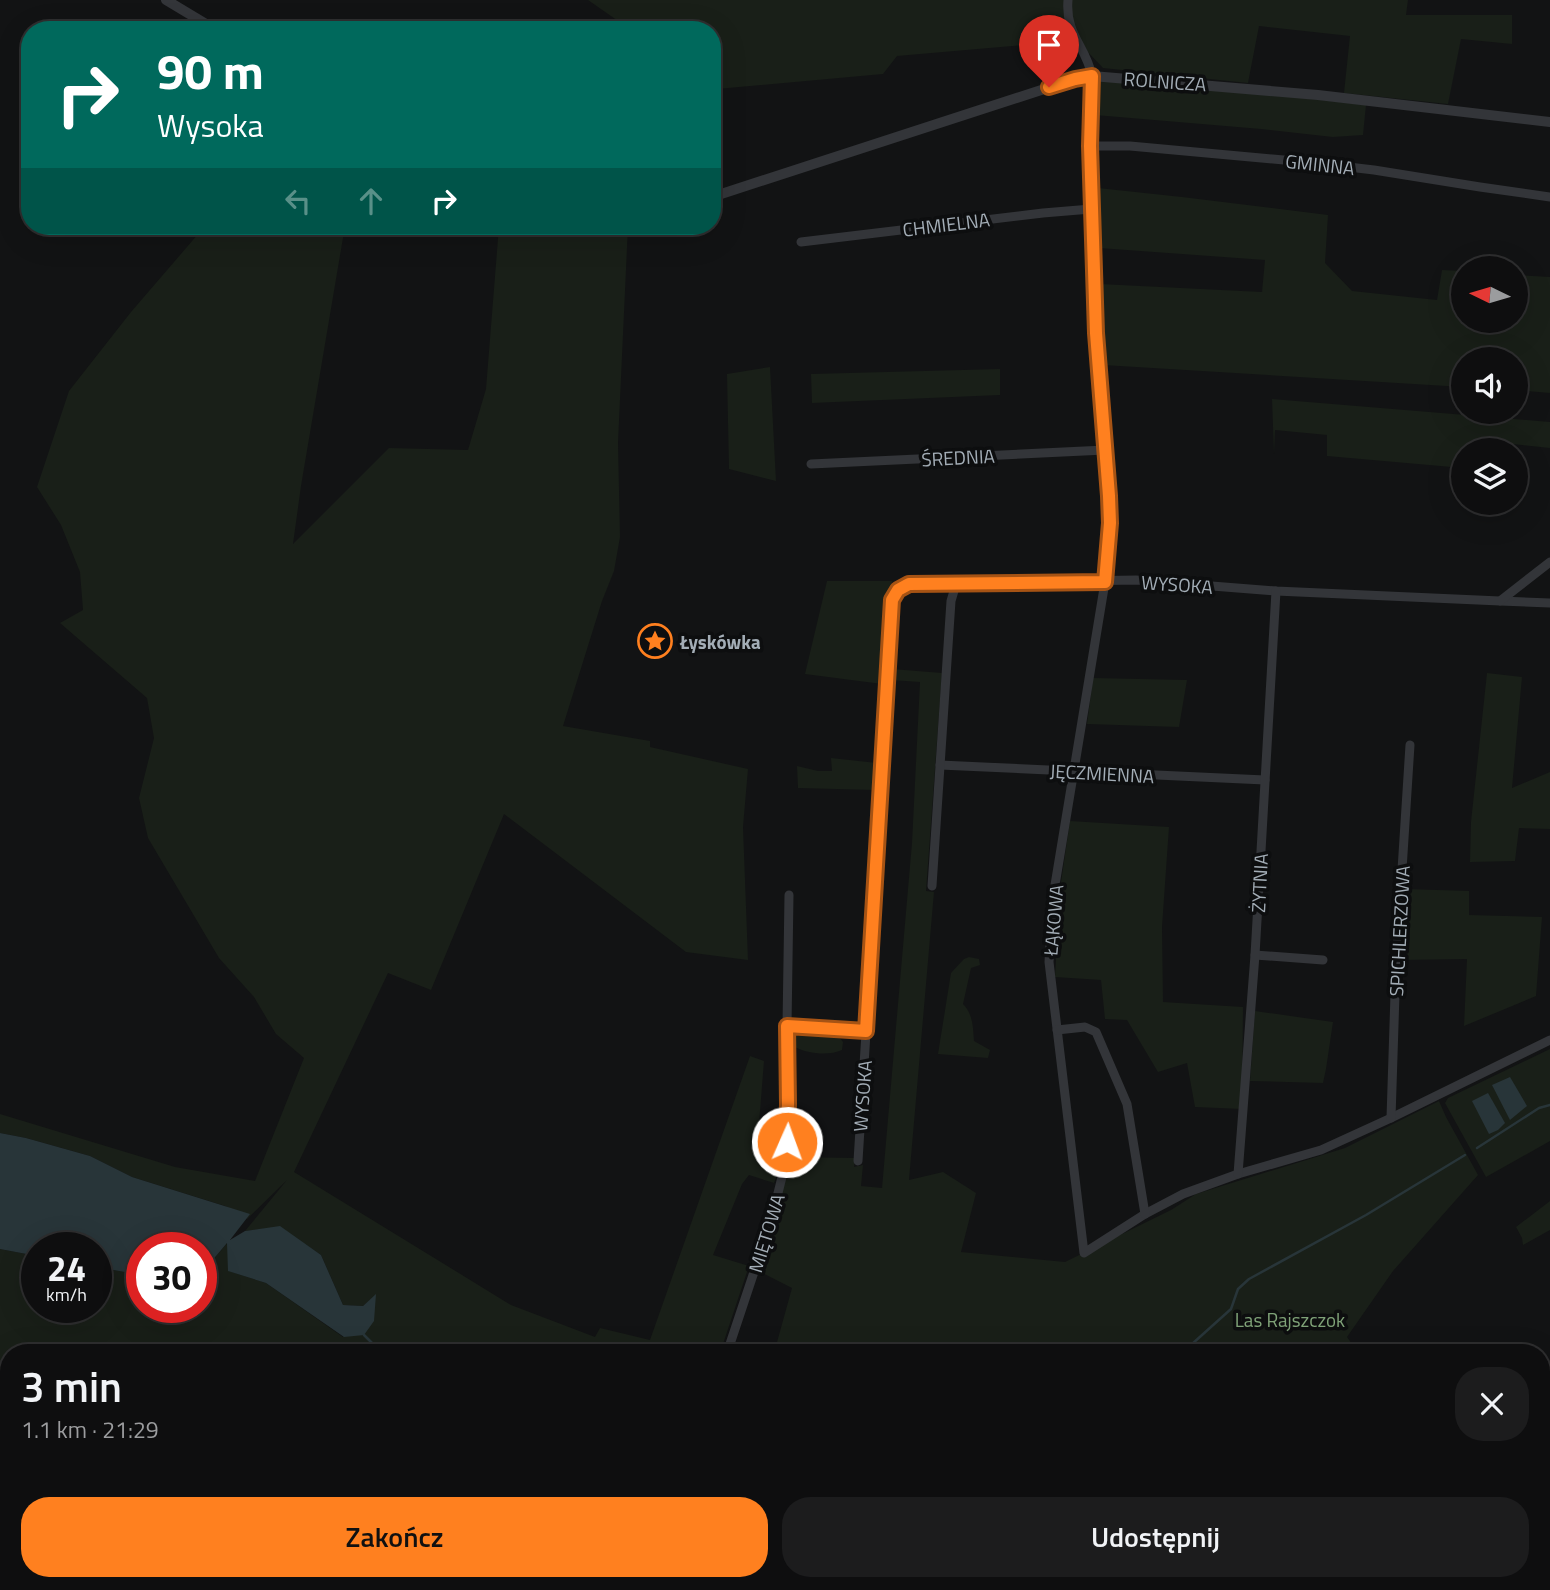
<!DOCTYPE html>
<html lang="pl">
<head>
<meta charset="utf-8">
<style>
  body { margin:0; font-family:"Titillium Web",sans-serif; background:#1c1c1d; color:#f1f3f6; height:100vh; display:flex; flex-direction:column; font-size:26px; white-space:nowrap }
  * { box-sizing:border-box; margin:0 }
  p { font-size:23px; color:#9b9c9e }
  .icon { flex:none; width:38px; height:38px; fill:none; stroke:currentColor; stroke-width:2; stroke-linecap:round; stroke-linejoin:round }
  .map { position:relative; flex:1; overflow:hidden }
  .panel { position:absolute; left:0px; top:1344px; width:1550px; height:247px; display:flex; flex-direction:column; background:#0e0e0f; border-radius:28px 28px 0 0; box-shadow:0 7px 28px #0002,0 0 0 2px #2e2e2f }
  .panel>* { flex:none }
  .banner { position:absolute; left:21px; top:21px; width:700px; height:214px; border-radius:28px; box-shadow:0 7px 28px #0002,0 0 0 2px #2e2e2f; background:#00695c; color:#fff; overflow:hidden }
  .needle { width:46px; rotate:275deg }
  .buttons { position:absolute; left:1451px; top:256px; display:grid; gap:14px }
  .buttons a { display:grid; place-items:center; width:77px; height:77px; border-radius:50%; background:#0e0e0f; box-shadow:0 7px 28px #0002,0 0 0 2px #2e2e2f; font-size:35px }
  .speed { position:absolute; left:21px; top:1232px; display:flex; gap:14px; font-size:35px; font-weight:700; text-align:center }
  .speed>* { display:grid; place-content:center; width:91px; height:91px; border-radius:50%; background:#0e0e0f; box-shadow:0 7px 28px #0002,0 0 0 2px #2e2e2f; line-height:1 }
  .speed small { font-size:18px; font-weight:400 }
  .speed .limit { border:10px solid #d22; background:#fff; color:#111 }
  .pin { position:absolute; display:grid; place-items:center; width:60px; height:60px; color:#fff; margin:-72px -30px; border-radius:50% 50% 50% 0; rotate:-45deg; box-shadow:0 0 7px #0007 }
  .pin .icon { rotate:45deg }
  .me { position:absolute; width:77px; margin:-38px; rotate:2deg; stroke-linejoin:round; filter:drop-shadow(0 0 5px #0008) }
  .turn { display:flex; align-items:center; gap:24px; height:147px; padding:0 21px; font-size:32px }
  .turn .icon { width:91px; height:91px; stroke-width:2.5 }
  .turn b { display:block; font-size:49px; line-height:60px }
  .lanes { display:flex; align-items:center; height:66px; padding:0 21px; background:#0003; justify-content:center; gap:35px; direction:ltr }
  .lanes .off { opacity:.35 }
  .round { display:grid; place-items:center; flex:none; width:74px; height:74px; border-radius:28px; background:#1c1c1d }
  .head { display:flex; align-items:center; justify-content:space-between; height:119px; padding:0 21px }
  h1 { font-size:42px; font-weight:600; line-height:52px }
  .primary-button { display:flex; gap:14px; margin-top:auto; padding:14px 21px }
  .primary-button a { flex:1; height:80px; border-radius:28px; background:#ff801f; color:#111; font-size:28px; font-weight:600; line-height:80px; text-align:center }
  .primary-button a+a { background:#1c1c1d; color:#f1f3f6 }
  .map>svg:first-child { display:block }
  .green { fill:#191f18 }
  .water { fill:#283539 }
  .lines { fill:none; stroke-linecap:round; stroke-linejoin:round }
  .stream { stroke:#283539; stroke-width:2.5 }
  .minor { stroke:#333539; stroke-width:9 }
  .tertiary { stroke:#333539; stroke-width:10 }
  .motorway { stroke:#5f656b; stroke-width:16 }
  .route-casing { stroke:#a65314; stroke-width:18 }
  .route { stroke:#ff801f; stroke-width:12 }
  .labels { text-anchor:middle; dominant-baseline:central; stroke-width:7; stroke-linejoin:round; paint-order:stroke }
  .street-label { font-size:19px; fill:#a3adb6; stroke:#0d0e0f }
  .poi-label { font-size:19px; font-weight:bold; fill:#a3adb6; stroke:#0d0e0f; text-anchor:start }
  .park-label { font-size:19px; fill:#7fa278; stroke:#0d0e0f }
</style>
</head>
<body>
<div class="map">
<svg width="1550" height="1590" viewBox="0 0 1550 1590">
  <rect width="100%" height="100%" fill="#121314"/>
  <!-- green -->
  <g class="green">
    <path d="M588,0H1408L1406,15H1512V44L1461,39L1448,104L1344,93L1350,36L1259,26L1248,83L1103,68L1085,49L1074,26L1071,41L897,56L883,74L717,89L712,85V30H631Z"/>
    <path d="M1100,81L1303,98L1366,105L1363,135L1333,137L1261,129L1095,115L1097,87Z"/>
    <path d="M1098,188L1182,197L1328,215L1325,263L1352,291L1437,300L1442,270L1463,271V320H1516V275L1550,277V393L1516,390V359H1463V387L1103,365L1100,284L1262,292L1265,260L1099,248Z"/>
    <path d="M205,226H345L301,486L293,544L389,448L468,450L486,389L499,226H628L618,443L620,537L614,571L602,601L563,726L650,741V747L748,769L743,827L748,960L686,952L504,814L431,990L388,973L294,1172L511,1305L595,1337L600,1328L650,1340L750,1056L764,1061L759,1124L784,1131L781,1165L774,1183L749,1175L742,1184L713,1255L749,1266L790,1157L855,1158L854,1167L863,1165L861,1186L882,1188L912,843L920,682L891,680L892,669L942,673L926,891L934,892L909,1180L943,1172L976,1193L961,1252L1065,1262L1171,1210L1196,1194L1345,1148L1439,1101L1446,1117L1478,1175L1393,1271L1347,1337L1352,1344L1364,1353H774L792,1288L749,1266L720,1353H9V1401L0,1390V1249L37,1256V1307H96V1267L142,1275V1307H201V1265L211,1262L228,1242L229,1271L266,1283L343,1337L376,1295L363,1306L343,1305L321,1255L280,1227L245,1231L287,1180L247,1219L225,1206L132,1177L90,1156L26,1138L0,1133V1114L175,1167L255,1181L304,1058L276,1034L254,997L219,958L148,838L139,798L154,738L147,698L60,623L83,610L80,572L61,525L37,487L69,391L131,312Z"/>
    <path d="M770,367L776,481L729,469L727,374Z"/>
    <path d="M1000,369V395L812,403L811,374Z"/>
    <path d="M1272,399L1550,422V448L1504,443V450H1463V468L1327,456V435L1275,430L1274,454Z"/>
    <path d="M827,581H892L882,684L805,674Z"/>
    <path d="M1487,673L1522,677L1512,788L1550,772V829L1519,828L1515,861L1470,862L1471,822Z"/>
    <path d="M1093,678L1187,680L1179,727L1087,724Z"/>
    <path d="M831,758L877,763L875,790L798,788L797,766L818,771H832Z"/>
    <path d="M1070,821L1169,827L1162,927L1163,1002L1243,1007L1242,1109L1195,1107L1187,1063L1158,1072L1127,1020L1105,1019L1101,980L1055,977L1060,889Z"/>
    <path d="M1406,889L1469,891V915L1542,917L1536,996L1464,1026L1467,959L1399,960Z"/>
    <path d="M969,957L979,959L980,965L971,968L963,1004C973,1014 973,1027 974,1041L990,1050L988,1058L938,1054L951,973L964,959Z"/>
    <path d="M1255,1011L1333,1022L1326,1069L1323,1083L1250,1081Z"/>
    <path d="M807,1031C824,1031 833,1028 843,1042L842,1050C829,1056 808,1054 795,1047V1033Z"/>
    <path d="M1550,1049V1141L1486,1177L1445,1103L1448,1098Z"/>
    <path d="M1550,1201V1230L1523,1245L1522,1238L1516,1227Z"/>
    <path d="M104,1582H1522V1590H107Z"/>
  </g>
  <!-- water -->
  <g class="water">
    <path d="M1510,1077L1527,1106L1510,1120L1492,1085Z"/>
    <path d="M1488,1093L1505,1123L1498,1130L1489,1134L1472,1101Z"/>
    <path d="M0,1133L26,1138L90,1156L132,1177L250,1214L230,1240L245,1231L280,1226L321,1255L343,1305L363,1306L376,1294L374,1321L364,1335L344,1337L266,1283L228,1271L227,1243L211,1262L201,1265V1248H142V1275L96,1267V1248H37V1256L0,1249Z"/>
  </g>
  <g class="lines">
    <!-- stream -->
    <g class="stream">
      <path d="M1477,1148L1539,1108L1550,1105"/>
      <path d="M364,1335L382,1353"/>
      <path d="M1182,1353L1231,1309L1238,1289L1249,1279L1366,1215L1465,1155"/>
      <path d="M1052,1582L1059,1590"/>
    </g>
    <!-- minor -->
    <g class="minor">
      <path d="M1068,0C1065,35 1086,46 1092,76L1089,146L1096,333L1109,496L1110,523L1105,582L1055,885L1051,925L1049,962L1084,1253L1145,1214L1183,1194L1238,1174L1321,1150L1391,1118L1550,1040"/>
      <path d="M1089,146H1130L1306,162L1374,170L1480,187L1550,197"/>
      <path d="M801,242L1043,213L1091,209"/>
      <path d="M811,464L1105,450"/>
      <path d="M1500,601L1550,603"/>
      <path d="M940,765L1265,780"/>
      <path d="M932,886L951,601L956,584"/>
      <path d="M1255,955L1323,960"/>
      <path d="M787,1026L866,1030"/>
      <path d="M1057,1030L1085,1027L1096,1032L1127,1104L1145,1214"/>
      <path d="M1391,1118L1396,963L1410,745"/>
      <path d="M858,1161L893,600L899,590L909,584L1136,580L1276,591L1500,601L1550,562"/>
      <path d="M1238,1174L1255,955L1276,591"/>
      <path d="M727,1353L771,1221L786,1161L788,1104L787,1026L789,895"/>
      <path d="M1542,1429H1550"/>
    </g>
    <!-- tertiary -->
    <g class="tertiary">
      <path d="M166,0L216,30"/>
      <path d="M712,197L1075,79L1092,76L1318,95L1550,122"/>
    </g>
    <!-- motorway -->
    <g class="motorway">
      <path d="M0,1482L9,1495"/>
      <path d="M0,1552L9,1568"/>
      <path d="M16,1582L20,1590"/>
      <path d="M54,1582L58,1590"/>
    </g>
  </g>
  <g class="lines">
    <!-- route casing -->
    <g class="route-casing">
      <path id="route" d="M787,1142L788,1104L787,1026L866,1031L892,600L898,590L909,584L1105,582L1110,523L1109,496L1096,333L1090,146L1092,76L1075,79L1049,87"/>
    </g>
    <!-- route -->
    <use href="#route" class="route"/>
  </g>
  <!-- icons -->
  <defs>
    <g id="sight-ring" transform="scale(1.75)"><circle r="9.5" fill="#0d0e0f" stroke="#ff801f" stroke-width="1.5"/><path d="M0-6L1.8-2.2L6-1.7L2.9 1.2L3.7 5.4L0 3.3L-3.7 5.4L-2.9 1.2L-6-1.7L-1.8-2.2Z" fill="#ff801f"/></g>
  </defs>
  <g fill-rule="evenodd">
    <use href="#sight-ring" x="655" y="641"/>
  </g>
  <g class="labels">
    <!-- street labels -->
    <g class="street-label">
      <text transform="translate(1165 81) rotate(4)">ROLNICZA</text>
      <text transform="translate(1320 164) rotate(6)">GMINNA</text>
      <text transform="translate(946 224) rotate(-7)">CHMIELNA</text>
      <text transform="translate(958 457) rotate(-3)">ŚREDNIA</text>
      <text transform="translate(1177 584) rotate(4)">WYSOKA</text>
      <text transform="translate(1102 773) rotate(3)">JĘCZMIENNA</text>
      <text transform="translate(1259 883) rotate(-87)">ŻYTNIA</text>
      <text transform="translate(1053 920) rotate(-85)">ŁĄKOWA</text>
      <text transform="translate(1399 931) rotate(-87)">SPICHLERZOWA</text>
      <text transform="translate(862 1096) rotate(-86)">WYSOKA</text>
      <text transform="translate(766 1233) rotate(-73)">MIĘTOWA</text>
    </g>
    <!-- poi labels -->
    <g class="poi-label">
      <text x="680" y="641">Łyskówka</text>
    </g>
    <!-- park labels -->
    <g class="park-label">
      <text x="1290" y="1319">Las Rajszczok</text>
    </g>
  </g>
</svg>
<div class="buttons">
<a><svg class="needle" viewBox="-14 -14 28 28"><path d="M0-13l5 13h-10z" fill="#e53935"/><path d="M0 13l5-13h-10z" fill="#9b9c9e"/></svg></a>
<a><svg class="icon" aria-label="sound" viewBox="0 0 24 24"><path d="M4 9h4l5-4v14l-5-4H4zM17 9q2 3 0 6"/></svg></a>
<a><svg class="icon" aria-label="layers" viewBox="0 0 24 24"><path d="M12 4l9 5-9 5-9-5zM3 14l9 5 9-5"/></svg></a>
</div>
<div class="speed"><div>24<small>km/h</small></div><div class="limit">30</div></div>
<div class="pin" style="left:1049px;top:87px;background:#d93025"><svg class="icon" aria-label="arrive" viewBox="0 0 24 24"><path d="M6 21V4h12l-3 4 3 4H6"/></svg></div>
<svg class="me" style="left:787px;top:1142px" viewBox="-20 -20 40 40"><circle r="17" fill="#ff801f" stroke="#fff" stroke-width="3"/><path d="M0-11L8 9 0 5-8 9z" fill="#fff"/></svg>
<div class="banner">
<div class="turn"><svg class="icon" aria-label="right" viewBox="0 0 24 24"><path d="M7 20v-9h11M14 6l5 5-5 5"/></svg><div><b>90 m</b>Wysoka</div></div>
<div class="lanes"><svg class="icon off" aria-label="left" viewBox="0 0 24 24"><path d="M17 20v-9H6M10 6l-5 5 5 5"/></svg><svg class="icon off" aria-label="ahead" viewBox="0 0 24 24"><path d="M12 20V5M6 11l6-6 6 6"/></svg><svg class="icon" aria-label="right" viewBox="0 0 24 24"><path d="M7 20v-9h11M14 6l5 5-5 5"/></svg></div>
</div>
<section class="panel">
<div class="head"><div><h1>3 min</h1><p>1.1 km · 21:29</p></div><a class="round"><svg class="icon" aria-label="close" viewBox="0 0 24 24"><path d="M6 6l12 12M18 6L6 18"/></svg></a></div>
<div class="primary-button"><a>Zakończ</a><a>Udostępnij</a></div>
</section>
</div>
</body>
</html>
